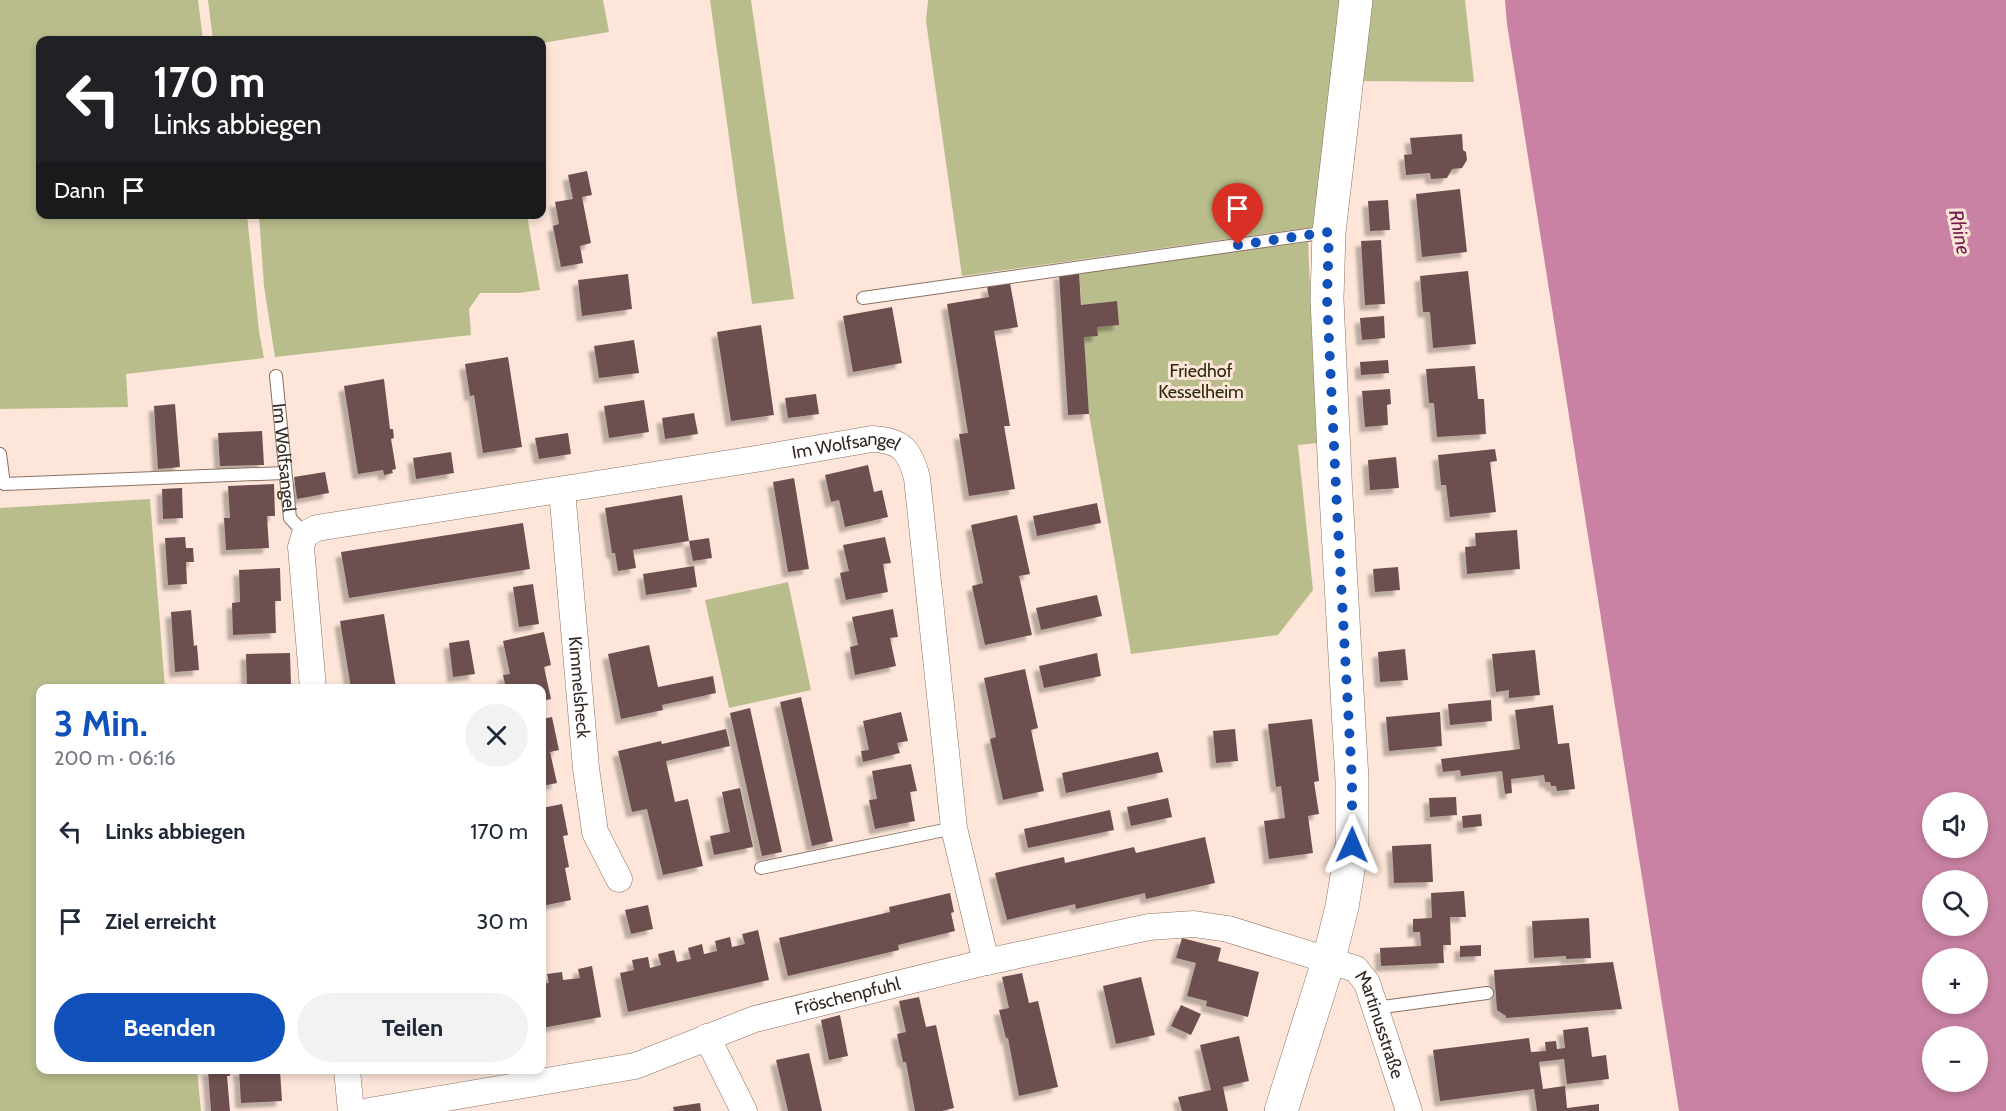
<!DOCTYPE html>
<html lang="de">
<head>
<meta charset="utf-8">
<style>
  body { margin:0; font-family:Cabin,sans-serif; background:#f2f2f3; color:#1f2937; height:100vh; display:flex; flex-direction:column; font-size:22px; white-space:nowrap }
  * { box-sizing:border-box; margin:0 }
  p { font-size:20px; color:#747a83 }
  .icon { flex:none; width:33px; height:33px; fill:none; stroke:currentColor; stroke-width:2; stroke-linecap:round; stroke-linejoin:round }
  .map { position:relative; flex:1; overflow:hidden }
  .panel { position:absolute; left:36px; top:684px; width:510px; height:390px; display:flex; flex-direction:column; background:#fff; border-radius:12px; box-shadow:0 3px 9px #0003 }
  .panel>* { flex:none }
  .top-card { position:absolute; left:36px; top:36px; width:510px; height:183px; border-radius:12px; box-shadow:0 3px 9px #0003; background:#202124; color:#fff; overflow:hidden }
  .controls { position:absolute; left:1922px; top:792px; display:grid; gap:12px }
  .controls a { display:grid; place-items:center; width:66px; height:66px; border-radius:50%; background:#fff; box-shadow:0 3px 9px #0003; font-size:30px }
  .pin { position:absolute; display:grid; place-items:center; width:51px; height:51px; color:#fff; margin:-62px -26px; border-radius:50% 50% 50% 0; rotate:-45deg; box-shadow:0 0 6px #0007 }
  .pin .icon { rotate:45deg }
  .me { position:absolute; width:66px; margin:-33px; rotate:1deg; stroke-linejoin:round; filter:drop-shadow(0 0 4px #0008) }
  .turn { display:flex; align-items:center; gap:21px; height:126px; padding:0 18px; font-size:27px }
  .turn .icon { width:78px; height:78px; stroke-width:2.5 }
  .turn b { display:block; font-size:42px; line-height:51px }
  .then { display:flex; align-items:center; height:57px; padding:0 18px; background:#0003; gap:12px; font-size:22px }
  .round { display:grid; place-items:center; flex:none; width:63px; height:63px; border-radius:32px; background:#f2f2f3 }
  .headline { display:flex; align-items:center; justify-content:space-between; height:102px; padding:0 18px }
  h1 { font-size:36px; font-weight:700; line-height:45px; color:#1051bc }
  .cta { display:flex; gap:12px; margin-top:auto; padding:12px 18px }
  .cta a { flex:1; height:69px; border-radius:36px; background:#1051bc; color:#fff; font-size:24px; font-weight:700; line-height:69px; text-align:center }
  .cta a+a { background:#f2f2f3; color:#1f2937 }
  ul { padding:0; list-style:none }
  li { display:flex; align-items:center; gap:18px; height:90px; padding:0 18px }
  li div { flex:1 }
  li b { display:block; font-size:22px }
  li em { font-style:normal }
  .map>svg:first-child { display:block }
  .green { fill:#b9bd8c }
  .water { fill:#c982a3; fill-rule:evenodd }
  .building { fill:#6d504f; filter:url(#shadow) }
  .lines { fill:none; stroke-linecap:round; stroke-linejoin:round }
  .lane-casing { stroke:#8a7163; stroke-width:14 }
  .street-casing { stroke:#8a7163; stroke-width:27 }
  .secondary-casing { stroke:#8a7163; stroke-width:34 }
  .lane { stroke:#fff; stroke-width:12 }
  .street { stroke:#fff; stroke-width:26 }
  .secondary { stroke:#fff; stroke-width:33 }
  .route { stroke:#1051bc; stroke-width:10; stroke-dasharray:0 18 }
  .labels { text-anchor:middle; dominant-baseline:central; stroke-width:6; stroke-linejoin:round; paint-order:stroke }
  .park-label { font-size:18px; fill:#2b2c0b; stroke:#fde6d9 }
  .street-label { font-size:18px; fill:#342923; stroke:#fde6d9 }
  .water-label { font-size:20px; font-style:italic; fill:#721e4d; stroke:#fde6d9 }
</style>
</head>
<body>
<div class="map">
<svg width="2006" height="1111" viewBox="0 0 2006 1111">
  <defs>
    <filter id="shadow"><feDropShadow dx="-5.5" dy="5.5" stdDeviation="1.5" flood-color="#0004"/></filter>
  </defs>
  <rect width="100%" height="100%" fill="#fde6d9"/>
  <!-- green -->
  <g class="green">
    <path d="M0,0H198L203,40H40V214L247,215L259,331L264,358L126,374L128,407L0,409Z"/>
    <path d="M208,0H603L609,32L542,43V40H213Z"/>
    <path d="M710,0H751L794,299L752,304Z"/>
    <path d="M928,0H1346L1321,226L962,276L926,21Z"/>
    <path d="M1367,0H1465L1474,82L1356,81Z"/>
    <path d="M259,215H527L540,290L519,293H480L469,309L471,335L275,357L264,286Z"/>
    <path d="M1308,242L1317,443L1298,445L1313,590L1278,635L1131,654L1089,414L1079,272Z"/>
    <path d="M150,499L165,688H40V1070H197L201,1111H0V508Z"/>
    <path d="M788,582L811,690L729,708L705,600Z"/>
  </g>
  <!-- water -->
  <path class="water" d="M1505,0H2006V1111H1679L1507,24ZM1932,802H1977V848H1932ZM1932,880H1977V926H1932ZM1932,958H1977V1004H1932ZM1932,1036H1977V1082H1932Z"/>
  <!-- building -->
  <g class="building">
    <path d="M1462,134L1463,150L1466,152L1467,160L1462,168L1452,169L1447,178L1431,179L1430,173L1406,175L1404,155L1412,154L1410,138Z"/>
    <path d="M587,171L592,195L582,197L591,243L580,246L583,263L561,267L553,226L559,224L555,202L573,199L568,175Z"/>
    <path d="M1460,189L1467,252L1422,257L1416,194Z"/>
    <path d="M1388,200L1390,230L1370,231L1368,201Z"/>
    <path d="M1381,240L1385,304L1365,305L1361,241Z"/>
    <path d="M1468,271L1476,344L1433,348L1430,312H1423L1420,276Z"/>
    <path d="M1079,272L1081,305L1117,301L1119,325L1097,327L1098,336L1084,337L1089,414L1068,415L1059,274Z"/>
    <path d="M628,274L632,309L582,316L578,280Z"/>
    <path d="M1010,283L1018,327L994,331L1010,426H1004L1015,489L969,496L959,434L968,433L947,304L989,297L987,287Z"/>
    <path d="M892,307L902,363L853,372L843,316Z"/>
    <path d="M1384,316L1385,338L1362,340L1360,318Z"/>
    <path d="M761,325L774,415L731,421L717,332Z"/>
    <path d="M634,340L639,373L599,378L594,346Z"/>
    <path d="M508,357L522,447L483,453L474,395L470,396L465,364Z"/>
    <path d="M1388,360L1389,373L1361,375L1360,362Z"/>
    <path d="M1475,366L1478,399H1484L1486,434L1437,437L1434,403H1429L1426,369Z"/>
    <path d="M384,379L390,429H393L394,438L391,439L396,469L392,470L393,473L384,475L383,470L358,474L344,386Z"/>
    <path d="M1390,389L1391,404L1387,405L1388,425L1365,427L1362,391Z"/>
    <path d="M816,394L819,414L788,418L785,398Z"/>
    <path d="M644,400L649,432L609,438L604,406Z"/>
    <path d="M175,404L180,467L158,469L154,406Z"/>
    <path d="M694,413L698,434L665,439L662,418Z"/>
    <path d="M262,431L264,465L220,466L218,433Z"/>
    <path d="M568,433L571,454L539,459L535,438Z"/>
    <path d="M1495,449L1497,461L1490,462L1496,512L1450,517L1446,485H1441L1438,455Z"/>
    <path d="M451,452L454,473L416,479L413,458Z"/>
    <path d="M1396,457L1399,488L1370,490L1368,460Z"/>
    <path d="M868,465L874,492L882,490L888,517L845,527L839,500L831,502L825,475Z"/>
    <path d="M325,472L329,493L297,499L294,477Z"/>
    <path d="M794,478L809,569L788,572L773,482Z"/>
    <path d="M274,484L275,516H267L269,548L226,550L224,518H230L228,486Z"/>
    <path d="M182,488L183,518L163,519L162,489Z"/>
    <path d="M682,495L689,541L709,538L712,558L693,561L689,541L633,550L636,568L618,571L615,553H612L605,508Z"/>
    <path d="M1097,503L1101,523L1037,536L1033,516Z"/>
    <path d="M1017,515L1030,574L1019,576L1032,635L985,645L972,586L983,583L971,525Z"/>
    <path d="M523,523L530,569L349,598L341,552Z"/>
    <path d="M1517,530L1520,569L1467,574L1465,547L1476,546L1475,533Z"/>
    <path d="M185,537L186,548H193L194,562H186L187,584L168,585L165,538Z"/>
    <path d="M885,537L891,563L883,564L888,592L846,600L840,573L849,571L843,545Z"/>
    <path d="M694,566L697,587L646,595L643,574Z"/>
    <path d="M1398,567L1400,590L1375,592L1373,569Z"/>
    <path d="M280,568L281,601H275L276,633L233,635L232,603L240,602L239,570Z"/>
    <path d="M533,584L539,624L519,627L513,587Z"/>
    <path d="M1097,595L1102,616L1041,630L1036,608Z"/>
    <path d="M893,609L898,637L890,638L896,666L855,675L850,647L858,645L852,617Z"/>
    <path d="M191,610L194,646L197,645L199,670L175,672L171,612Z"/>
    <path d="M384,614L396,688H351L340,621Z"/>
    <path d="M544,632L551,665L544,667L551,699L542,701V688H506L503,675L510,674L503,641Z"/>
    <path d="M469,640L475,674L453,677L449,643Z"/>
    <path d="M649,645L658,687L713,676L716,693L662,705L663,710L621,719L608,654Z"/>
    <path d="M1405,649L1408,680L1380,682L1378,652Z"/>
    <path d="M1535,650L1540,695L1509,698V690L1496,692L1492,654Z"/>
    <path d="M290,653L291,686L284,687V688H247L246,654Z"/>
    <path d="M1097,653L1101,676L1044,688L1039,666Z"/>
    <path d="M1025,669L1038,728L1031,730L1044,791L1003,800L990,739L996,737L984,678Z"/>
    <path d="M801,697L833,841L812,846L780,702Z"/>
    <path d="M1491,700L1492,721L1450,725L1448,704Z"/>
    <path d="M1553,705L1558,744L1569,743L1575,789L1557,791L1556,786H1551L1550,782H1545L1544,775L1511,779L1512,793L1505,794L1502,771L1461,776L1460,770L1443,772L1441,759L1520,749L1515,710Z"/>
    <path d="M750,708L782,852L762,856L730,713Z"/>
    <path d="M901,712L908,741L897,743L900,753L863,762L861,751L869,750L863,721Z"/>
    <path d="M1440,712L1442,746L1389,751L1386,717Z"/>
    <path d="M552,717L559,750L550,752L557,783L542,786V719Z"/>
    <path d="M1312,719L1319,781L1314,782L1319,814L1308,816L1313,853L1269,859L1264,821L1285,818L1281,786L1276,787L1268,724Z"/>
    <path d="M726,729L730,746L666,761L675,802L688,799L703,866L663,875L647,809L632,812L618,751L661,741L662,744Z"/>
    <path d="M1235,729L1238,761L1216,763L1213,731Z"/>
    <path d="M1158,752L1163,772L1066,793L1062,773Z"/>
    <path d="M911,764L917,791L910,792L915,821L875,829L869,800L877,799L872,771Z"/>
    <path d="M740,788L753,847L714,855L710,836L730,832L722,792Z"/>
    <path d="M1456,797L1457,815L1430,817L1429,798Z"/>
    <path d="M1168,798L1172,817L1131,826L1127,807Z"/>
    <path d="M562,804L568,835L563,836L569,867L565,868L571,900L542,906V808Z"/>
    <path d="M1110,810L1114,830L1028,848L1024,829Z"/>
    <path d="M1481,814L1482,826L1463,828L1462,816Z"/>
    <path d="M1205,837L1215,883L1146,899L1145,893L1076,909L1075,904L1007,920L995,873L1064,857L1065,863L1134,847L1136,853Z"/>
    <path d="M1431,844L1433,882L1394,883L1392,846Z"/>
    <path d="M1464,891L1466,917H1450L1451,945H1443L1444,963L1381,966L1380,948L1421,946L1420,932H1413V919L1432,918L1431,893Z"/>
    <path d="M950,893L954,912L951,913L955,931L898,945L899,950L788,976L779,938L890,912L889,907Z"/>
    <path d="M648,905L653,929L631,934L625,910Z"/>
    <path d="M1589,918L1591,958L1566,959V956L1534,958L1532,921Z"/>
    <path d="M758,930L769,980L628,1012L620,973L634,970L632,960L648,957L650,968L661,965L658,954L674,950L677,962L691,959L688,948L702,944L704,954L717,951L715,941L730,937L732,947L745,944L742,934Z"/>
    <path d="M1182,938L1221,948L1218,961L1259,972L1248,1017L1206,1006L1207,1001L1187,996L1196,963L1176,958Z"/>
    <path d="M1481,945V956L1460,957V946Z"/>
    <path d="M1613,962L1622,1009L1506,1018V1016L1497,1010L1494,970Z"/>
    <path d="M592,966L601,1017L542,1028V984L549,983L547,974L562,972L563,980L580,978L578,969Z"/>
    <path d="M1022,973L1029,1003L1038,1001L1058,1087L1019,1096L1008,1038H1006L999,1010L1009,1008L1002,977Z"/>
    <path d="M1141,977L1155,1035L1116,1044L1103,986Z"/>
    <path d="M919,997L926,1027L936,1025L954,1108L942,1111H915L906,1062H903L897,1034L906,1032L899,1001Z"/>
    <path d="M1181,1005L1201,1014L1191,1035L1171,1026Z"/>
    <path d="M840,1015L848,1056L829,1060L821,1020Z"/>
    <path d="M1588,1027L1592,1057L1606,1055L1609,1079L1567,1084L1564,1059L1539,1062L1543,1089L1565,1086L1567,1108L1599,1104V1111H1537L1534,1089L1440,1101L1433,1050L1529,1038L1531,1052L1546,1051L1545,1042L1556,1041L1557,1049L1565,1048L1563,1030Z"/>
    <path d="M1239,1036L1249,1081L1223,1087L1228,1111H1182L1178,1097L1211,1090L1200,1045Z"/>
    <path d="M809,1053L822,1111H788L776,1060Z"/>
    <path d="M208,1070H229L230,1076H227L230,1111H211Z"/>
    <path d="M239,1070H280L282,1101L241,1103Z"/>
    <path d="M700,1103L701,1111H674L673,1107Z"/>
  </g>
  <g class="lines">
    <!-- lane casing -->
    <g class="lane-casing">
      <g id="lane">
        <path d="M863,298L1328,232"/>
        <path id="s1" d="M276,376L290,518L305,534"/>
        <path d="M0,454L4,484L284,473"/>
        <path d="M761,868L954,828"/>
        <path d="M1375,1008L1487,993"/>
      </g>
    </g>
    <!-- street casing -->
    <g class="street-casing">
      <g id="street">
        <path id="s2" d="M562,490L586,768L595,832L619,879"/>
        <path id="s3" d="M313,688L301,547L305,534L317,528L762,458L872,439C901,440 910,450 917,478L954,828L986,962"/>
        <path d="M707,1037L744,1111"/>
        <path d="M347,1070L351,1111"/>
        <path id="s4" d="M369,1111L635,1066L755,1019L986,962L1149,927L1194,924L1228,929L1356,969L1367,983L1409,1111"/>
      </g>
    </g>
    <!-- secondary casing -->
    <g class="secondary-casing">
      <path id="secondary" d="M1281,1111L1329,959L1342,907L1352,845V780L1335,477L1327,299L1329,232L1356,0"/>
    </g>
    <!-- lane -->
    <use href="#lane" class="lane"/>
    <!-- street -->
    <use href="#street" class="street"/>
    <!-- secondary -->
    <use href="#secondary" class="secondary"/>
  </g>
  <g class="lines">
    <!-- route -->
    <path class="route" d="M1238,245L1329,232L1327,299L1337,509L1352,780V845"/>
  </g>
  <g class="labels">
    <!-- park labels -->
    <g class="park-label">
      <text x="1201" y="371">Friedhof<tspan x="1201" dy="21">Kesselheim</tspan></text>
    </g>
    <!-- street labels -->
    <g class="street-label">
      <text stroke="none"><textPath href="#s3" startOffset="704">Im Wolfsangel</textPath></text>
      <text stroke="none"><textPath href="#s1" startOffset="82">Im Wolfsangel</textPath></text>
      <text stroke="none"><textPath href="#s2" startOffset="198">Kimmelsheck</textPath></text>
      <text stroke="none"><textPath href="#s4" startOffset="494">Fröschenpfuhl</textPath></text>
      <text stroke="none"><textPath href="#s4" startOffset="1078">Martinusstraße</textPath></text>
    </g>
    <!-- water labels -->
    <g class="water-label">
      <text transform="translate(1960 232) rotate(79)">Rhine</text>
    </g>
  </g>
</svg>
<div class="controls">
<a><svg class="icon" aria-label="sound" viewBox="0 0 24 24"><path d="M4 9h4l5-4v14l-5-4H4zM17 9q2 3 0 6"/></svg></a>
<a><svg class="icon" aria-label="search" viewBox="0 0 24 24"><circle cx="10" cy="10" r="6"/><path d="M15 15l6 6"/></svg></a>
<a>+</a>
<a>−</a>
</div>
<div class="pin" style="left:1238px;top:245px;background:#d93025"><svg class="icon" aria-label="arrive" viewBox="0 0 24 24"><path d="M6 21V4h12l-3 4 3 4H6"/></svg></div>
<svg class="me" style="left:1352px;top:845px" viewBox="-20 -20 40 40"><path d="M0-17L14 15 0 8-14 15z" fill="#1051bc" stroke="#fff" stroke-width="4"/></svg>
<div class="top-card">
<div class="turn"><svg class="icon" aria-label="left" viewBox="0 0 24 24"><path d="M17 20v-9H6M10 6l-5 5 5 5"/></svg><div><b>170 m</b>Links abbiegen</div></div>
<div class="then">Dann<svg class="icon" aria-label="arrive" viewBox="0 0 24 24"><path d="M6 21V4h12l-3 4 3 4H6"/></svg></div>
</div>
<section class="panel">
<div class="headline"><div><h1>3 Min.</h1><p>200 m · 06:16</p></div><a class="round"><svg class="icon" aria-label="close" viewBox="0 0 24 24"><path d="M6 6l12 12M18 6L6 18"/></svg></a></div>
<ul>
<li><svg class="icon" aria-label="left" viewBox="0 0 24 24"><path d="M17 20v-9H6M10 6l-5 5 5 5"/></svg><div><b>Links abbiegen</b></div><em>170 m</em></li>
<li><svg class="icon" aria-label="arrive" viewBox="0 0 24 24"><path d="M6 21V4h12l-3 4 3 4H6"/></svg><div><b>Ziel erreicht</b></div><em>30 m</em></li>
</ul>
<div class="cta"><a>Beenden</a><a>Teilen</a></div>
</section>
</div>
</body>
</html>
